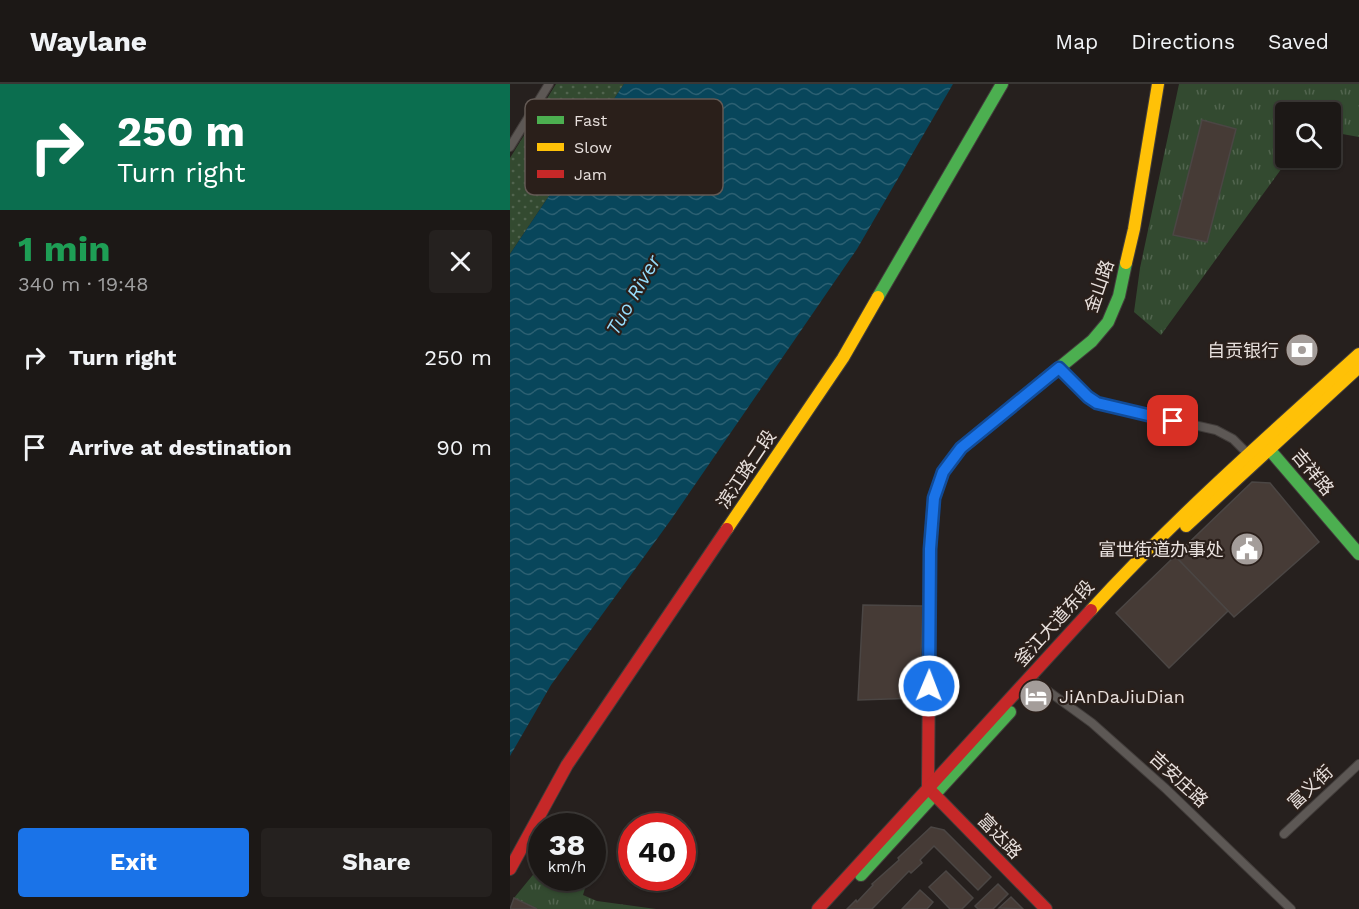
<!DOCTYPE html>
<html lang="en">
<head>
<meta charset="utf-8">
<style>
  body { margin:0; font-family:"Work Sans","Noto Sans SC",sans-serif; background:#25211f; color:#f1f3f6; height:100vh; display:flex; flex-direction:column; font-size:22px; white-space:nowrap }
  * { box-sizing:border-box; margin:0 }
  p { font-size:20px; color:#a0a0a1 }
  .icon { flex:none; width:33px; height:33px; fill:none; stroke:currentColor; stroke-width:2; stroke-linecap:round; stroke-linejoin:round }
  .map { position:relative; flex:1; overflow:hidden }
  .drawer { display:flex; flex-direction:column; background:#1c1816; width:510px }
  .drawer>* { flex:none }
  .banner { background:#0b6e4f; color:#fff; overflow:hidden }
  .buttons { position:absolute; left:765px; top:18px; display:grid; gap:12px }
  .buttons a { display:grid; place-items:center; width:66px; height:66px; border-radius:6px; background:#1c1816; box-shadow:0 2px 4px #0004,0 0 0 2px #3a3735; font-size:30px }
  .speed { position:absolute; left:18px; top:729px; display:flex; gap:12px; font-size:30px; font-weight:700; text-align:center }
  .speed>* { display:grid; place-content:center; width:78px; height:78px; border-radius:50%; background:#1c1816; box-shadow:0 2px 4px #0004,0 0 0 2px #3a3735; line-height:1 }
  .speed small { font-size:15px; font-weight:400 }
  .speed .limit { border:9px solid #d22; background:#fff; color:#111 }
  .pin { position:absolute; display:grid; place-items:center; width:51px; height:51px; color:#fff; margin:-26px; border-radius:12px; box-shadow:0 3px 9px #0006 }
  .me { position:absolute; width:66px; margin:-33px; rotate:1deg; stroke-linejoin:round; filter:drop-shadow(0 0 4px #0008) }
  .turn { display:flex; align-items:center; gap:21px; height:126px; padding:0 18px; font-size:27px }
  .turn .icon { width:78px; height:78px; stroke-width:2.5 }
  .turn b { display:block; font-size:42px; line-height:51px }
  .round { display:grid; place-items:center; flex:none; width:63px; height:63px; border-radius:6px; background:#25211f }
  .summary { display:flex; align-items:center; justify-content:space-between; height:102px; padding:0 18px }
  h1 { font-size:36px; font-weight:700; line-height:45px; color:#1e9e55 }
  .button { display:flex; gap:12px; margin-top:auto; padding:12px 18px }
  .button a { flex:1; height:69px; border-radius:6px; background:#1a73e8; color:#fff; font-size:24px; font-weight:700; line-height:69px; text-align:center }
  .button a+a { background:#25211f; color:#f1f3f6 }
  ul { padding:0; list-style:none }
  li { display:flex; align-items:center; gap:18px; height:90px; padding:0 18px }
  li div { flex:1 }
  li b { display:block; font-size:22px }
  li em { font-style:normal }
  header { display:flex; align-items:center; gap:36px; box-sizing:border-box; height:84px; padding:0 30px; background:#1c1816; border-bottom:2px solid #3a3735 }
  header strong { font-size:28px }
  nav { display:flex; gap:33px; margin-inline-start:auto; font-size:21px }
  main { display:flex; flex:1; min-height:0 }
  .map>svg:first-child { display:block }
  .grass { fill:url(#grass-tufts) }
  .park { fill:url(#park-dots) }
  .water { fill:url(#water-waves) }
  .building { fill:#463b36; stroke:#4b4644; stroke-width:1.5 }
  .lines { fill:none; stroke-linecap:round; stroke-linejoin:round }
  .street-casing { stroke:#423d3b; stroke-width:10 }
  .fast-casing { stroke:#423d3b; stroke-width:14 }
  .slow-casing { stroke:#423d3b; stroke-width:14 }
  .jam-casing { stroke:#423d3b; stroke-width:14 }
  .street { stroke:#5d5855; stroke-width:8 }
  .fast { stroke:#4caf50; stroke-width:12 }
  .slow { stroke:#ffc107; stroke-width:12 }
  .jam { stroke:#c62828; stroke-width:12 }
  .route-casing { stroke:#114b97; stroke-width:15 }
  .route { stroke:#1a73e8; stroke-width:10 }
  .labels { text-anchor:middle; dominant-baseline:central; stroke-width:4.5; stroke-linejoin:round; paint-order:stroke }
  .street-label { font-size:18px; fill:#e8e0dd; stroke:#2a1f1a }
  .poi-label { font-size:18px; fill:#e8e0dd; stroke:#2a1f1a; text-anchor:end }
  .water-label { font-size:20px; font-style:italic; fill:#96dbfa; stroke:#2a1f1a }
  .key { fill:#2a1f1a; stroke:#635954; stroke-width:1.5 }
  .key-label { font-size:16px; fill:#e8e0dd }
</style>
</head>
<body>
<header>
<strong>Waylane</strong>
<nav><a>Map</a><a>Directions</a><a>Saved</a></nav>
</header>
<main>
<section class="drawer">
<div class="banner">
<div class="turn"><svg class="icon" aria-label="right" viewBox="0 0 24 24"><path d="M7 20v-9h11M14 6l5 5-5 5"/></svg><div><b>250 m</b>Turn right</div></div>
</div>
<div class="summary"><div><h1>1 min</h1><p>340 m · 19:48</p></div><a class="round"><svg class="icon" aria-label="close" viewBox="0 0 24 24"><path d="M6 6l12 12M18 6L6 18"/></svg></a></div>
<ul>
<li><svg class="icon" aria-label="right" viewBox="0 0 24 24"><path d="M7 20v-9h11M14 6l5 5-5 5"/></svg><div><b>Turn right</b></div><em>250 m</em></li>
<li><svg class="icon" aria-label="arrive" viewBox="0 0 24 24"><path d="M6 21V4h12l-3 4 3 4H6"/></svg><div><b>Arrive at destination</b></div><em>90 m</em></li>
</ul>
<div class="button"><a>Exit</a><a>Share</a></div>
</section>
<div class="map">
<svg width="849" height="825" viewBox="0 0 849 825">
  <defs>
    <pattern id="grass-tufts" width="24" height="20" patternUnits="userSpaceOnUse" patternTransform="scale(1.5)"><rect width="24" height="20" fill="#334a30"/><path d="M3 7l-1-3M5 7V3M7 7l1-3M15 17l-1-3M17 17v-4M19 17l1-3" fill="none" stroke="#51644e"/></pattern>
    <pattern id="park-dots" width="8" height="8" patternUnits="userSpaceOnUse" patternTransform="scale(1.5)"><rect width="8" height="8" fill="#334a30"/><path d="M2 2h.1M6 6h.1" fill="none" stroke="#51644e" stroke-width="1.8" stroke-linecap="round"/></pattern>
    <pattern id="water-waves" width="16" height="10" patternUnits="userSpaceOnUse" patternTransform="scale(1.5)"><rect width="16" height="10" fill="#08465b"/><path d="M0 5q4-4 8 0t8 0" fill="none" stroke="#2c6072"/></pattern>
  </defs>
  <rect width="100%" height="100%" fill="#26201e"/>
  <!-- grass -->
  <g class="grass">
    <path d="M669,0H849V53L821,48L820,28H776L777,77L651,251L624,228L630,184Z"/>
    <path d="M31,781L32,794H78L73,811L87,817L146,825H27L4,814Z"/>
  </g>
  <!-- park -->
  <path class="park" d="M46,0H114L0,170V74Z"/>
  <!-- water -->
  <path class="water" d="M114,0H443L347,165L160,437L41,601L0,672V170Z"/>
  <!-- building -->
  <g class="building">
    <path d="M692,36L726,45L697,158L663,151Z"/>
    <path d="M742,398L760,399L809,458L724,533L665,472Z"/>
    <path d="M665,472L718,527L659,584L606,529Z"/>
    <path d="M353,521L413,522L409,614L348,616Z"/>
    <path d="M421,743L434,746L481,793L468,806L424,762L410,776L412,779L401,789L399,787L362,825H337L346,816L347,818L363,801L362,800L389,776L388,774Z"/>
    <path d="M436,787L463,814L452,825H440L419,803Z"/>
    <path d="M488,800L498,810L483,825H468L465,822Z"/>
    <path d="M410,806L423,818L417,825H392Z"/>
    <path d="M501,813L513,825L489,824Z"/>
    <path d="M4,814L27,825H0Z"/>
  </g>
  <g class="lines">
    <!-- street casing -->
    <g class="street-casing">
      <g id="street">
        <path d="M0,63L39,0"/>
        <path d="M549,284L578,313L587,319L706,346L723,355L738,370"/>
        <path d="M527,599L582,639L655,704L781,825"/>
        <path d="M774,750L849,680"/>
      </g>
    </g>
    <!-- fast casing -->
    <g class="fast-casing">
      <g id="fast">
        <path d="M368,213L492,0"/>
        <path d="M753,358L849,470"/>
        <path d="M419,585L420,465L424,414L433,388L451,364L582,257L598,238L609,212L616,179"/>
        <path d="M351,791L500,628"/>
      </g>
    </g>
    <!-- slow casing -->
    <g class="slow-casing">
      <g id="slow">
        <path d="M616,179L624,145L648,0"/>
        <path d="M676,442L849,283"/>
        <path d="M217,445L333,274L368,213"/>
        <path d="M581,526C664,435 757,353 849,270"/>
      </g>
    </g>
    <!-- jam casing -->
    <g class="jam-casing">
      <g id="jam">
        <path d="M419,585L418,704L536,825"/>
        <path d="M0,785L57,681L217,445"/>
        <path d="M308,825L581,526"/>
      </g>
    </g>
    <!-- street -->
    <use href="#street" class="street"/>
    <!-- fast -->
    <use href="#fast" class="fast"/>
    <!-- slow -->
    <use href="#slow" class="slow"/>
    <!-- jam -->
    <use href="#jam" class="jam"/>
  </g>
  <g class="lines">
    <!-- route casing -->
    <g class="route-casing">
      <path id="route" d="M419,602L420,465L424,414L433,388L451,364L549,284L578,313L587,319L663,337"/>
    </g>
    <!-- route -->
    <use href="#route" class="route"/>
  </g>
  <!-- icons -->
  <defs>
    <g id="bank-disc" transform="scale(1.725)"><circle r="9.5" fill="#a49d9a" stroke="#2a1f1a"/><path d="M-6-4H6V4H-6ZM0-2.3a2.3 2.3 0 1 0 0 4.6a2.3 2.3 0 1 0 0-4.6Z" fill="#fff"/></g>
    <g id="civic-disc" transform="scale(1.725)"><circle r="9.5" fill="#a49d9a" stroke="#2a1f1a"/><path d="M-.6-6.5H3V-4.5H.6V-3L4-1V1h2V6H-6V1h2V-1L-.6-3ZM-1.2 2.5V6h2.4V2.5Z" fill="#fff"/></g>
    <g id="hotel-disc" transform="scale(1.725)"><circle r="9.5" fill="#a49d9a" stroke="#2a1f1a"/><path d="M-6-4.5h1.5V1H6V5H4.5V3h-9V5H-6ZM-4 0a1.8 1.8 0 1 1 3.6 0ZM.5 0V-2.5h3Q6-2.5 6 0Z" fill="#fff"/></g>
  </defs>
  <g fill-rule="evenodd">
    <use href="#bank-disc" x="792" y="266"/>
    <use href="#civic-disc" x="737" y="465"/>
    <use href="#hotel-disc" x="526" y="612"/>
  </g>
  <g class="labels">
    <!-- street labels -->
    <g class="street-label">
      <text transform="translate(589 202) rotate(-71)">金山路</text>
      <text transform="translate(236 385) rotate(-56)">滨江路二段</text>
      <text transform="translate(803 388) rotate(50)">吉祥路</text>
      <text transform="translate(544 539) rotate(-48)">釜江大道东段</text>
      <text transform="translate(669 695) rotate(43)">吉安庄路</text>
      <text transform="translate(800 703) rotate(-43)">富义街</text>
      <text transform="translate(490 752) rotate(46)">富达路</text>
    </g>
    <!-- poi labels -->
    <g class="poi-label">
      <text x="769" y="266">自贡银行</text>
      <text x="714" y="465">富世街道办事处</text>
      <text x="549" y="612" text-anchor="start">JiAnDaJiuDian</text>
    </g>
    <!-- water labels -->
    <g class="water-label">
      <text transform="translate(123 211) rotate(-60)">Tuo River</text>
    </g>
  </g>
  <!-- legend -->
  <rect x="15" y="15" width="198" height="96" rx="9" class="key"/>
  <rect x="27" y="32" width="27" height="8" fill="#4caf50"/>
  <rect x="27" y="59" width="27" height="8" fill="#ffc107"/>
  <rect x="27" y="86" width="27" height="8" fill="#c62828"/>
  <g class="key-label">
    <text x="64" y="42">Fast</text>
    <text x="64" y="69">Slow</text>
    <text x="64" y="96">Jam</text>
  </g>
</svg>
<div class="buttons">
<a><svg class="icon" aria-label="search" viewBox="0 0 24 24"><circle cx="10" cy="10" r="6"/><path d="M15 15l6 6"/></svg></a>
</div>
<div class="speed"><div>38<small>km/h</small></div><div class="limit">40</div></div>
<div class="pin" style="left:663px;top:337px;background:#d93025"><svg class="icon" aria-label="arrive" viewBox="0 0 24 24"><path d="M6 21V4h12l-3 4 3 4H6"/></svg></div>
<svg class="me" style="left:419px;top:602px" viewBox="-20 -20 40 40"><circle r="17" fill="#1a73e8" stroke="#fff" stroke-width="3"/><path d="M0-11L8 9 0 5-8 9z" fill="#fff"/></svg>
</div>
</main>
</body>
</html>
